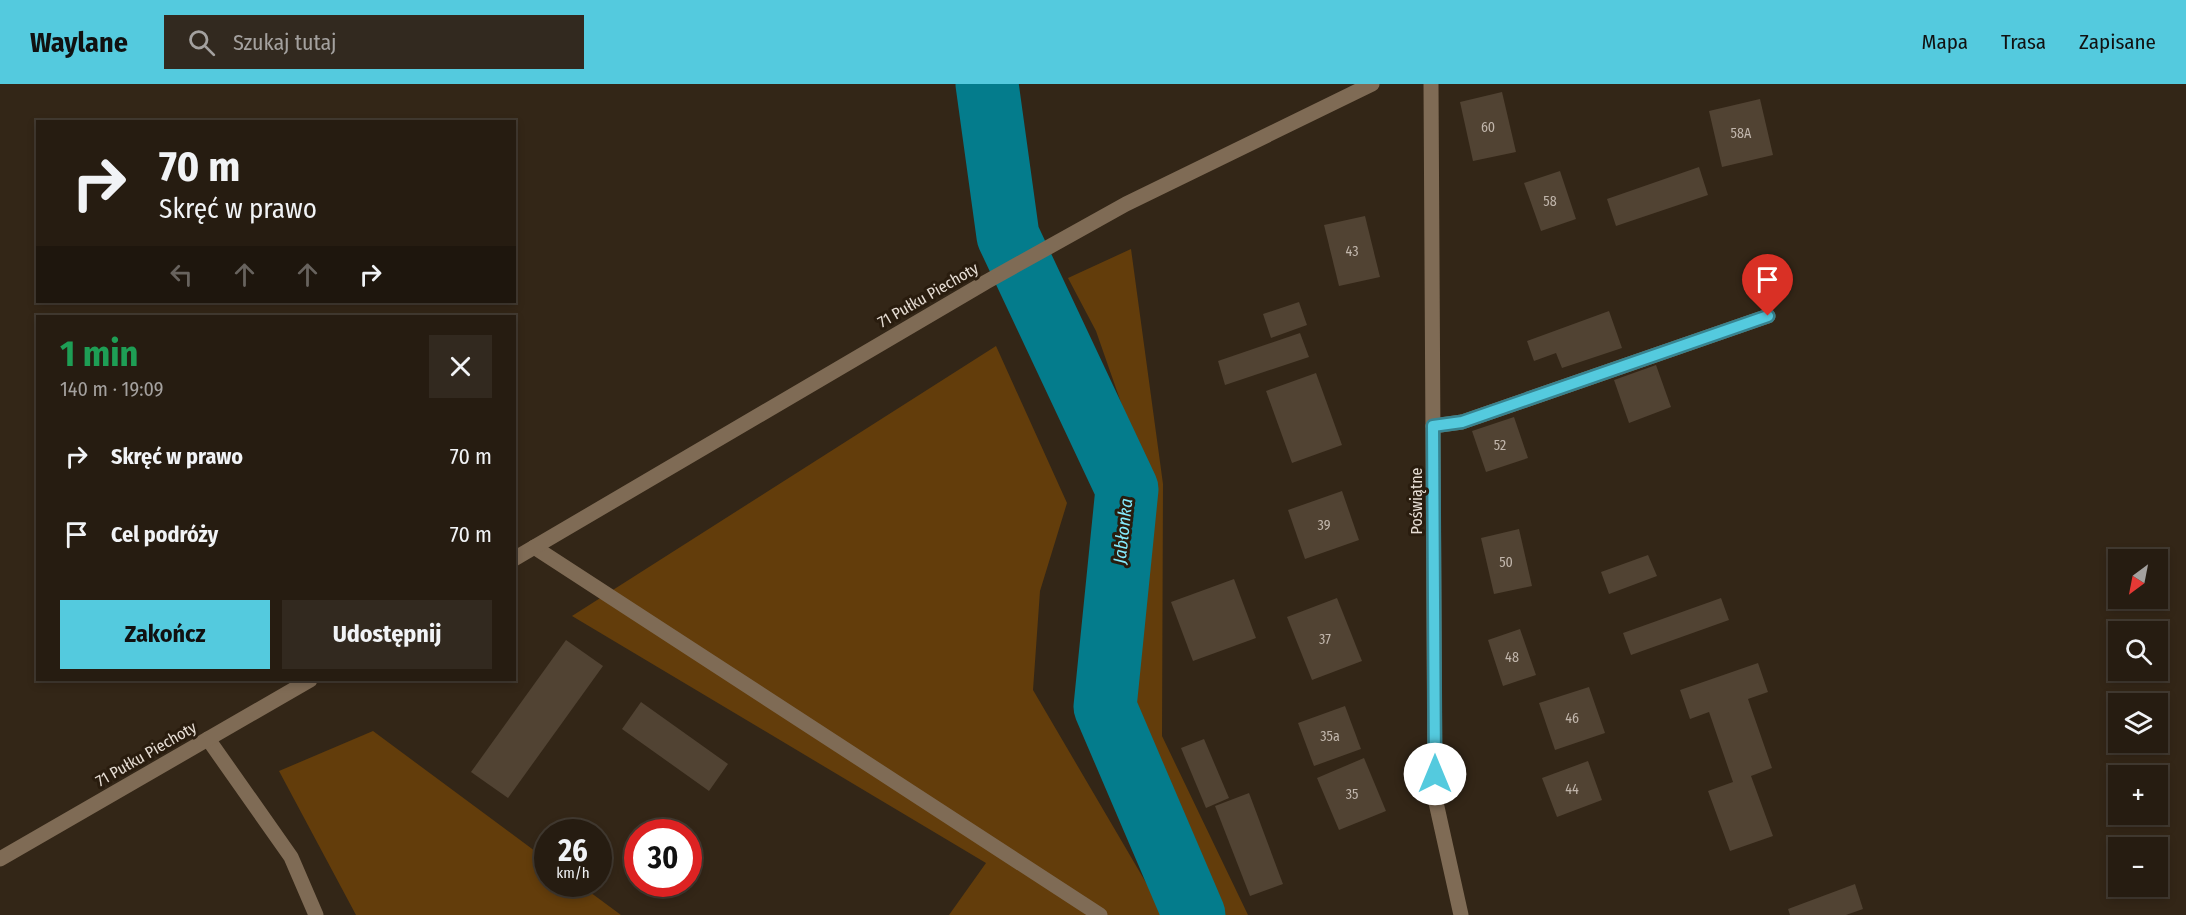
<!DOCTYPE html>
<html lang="pl">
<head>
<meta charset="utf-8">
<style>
  body { margin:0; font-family:"Fira Sans Condensed",sans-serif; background:#32291f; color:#f1f3f6; height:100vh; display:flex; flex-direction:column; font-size:22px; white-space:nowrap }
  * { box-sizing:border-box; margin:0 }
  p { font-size:20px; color:#a4a19f }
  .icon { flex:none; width:33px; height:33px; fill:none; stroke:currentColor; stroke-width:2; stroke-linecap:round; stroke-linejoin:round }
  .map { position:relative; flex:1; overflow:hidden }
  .sheet { position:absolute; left:36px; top:231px; width:480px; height:366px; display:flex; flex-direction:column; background:#261c11; border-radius:0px; box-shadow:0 3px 9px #0003,0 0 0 2px #423a31 }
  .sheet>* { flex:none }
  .hud { position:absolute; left:36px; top:36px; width:480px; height:183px; border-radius:0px; box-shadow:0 3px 9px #0003,0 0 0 2px #423a31; background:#261c11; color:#f1f3f6; overflow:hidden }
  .needle { width:39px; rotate:212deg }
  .fabs { position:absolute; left:2108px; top:465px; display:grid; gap:12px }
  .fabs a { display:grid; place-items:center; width:60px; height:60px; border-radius:0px; background:#261c11; box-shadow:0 3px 9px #0003,0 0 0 2px #423a31; font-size:30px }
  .speed { position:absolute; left:534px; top:735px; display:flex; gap:12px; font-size:30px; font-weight:700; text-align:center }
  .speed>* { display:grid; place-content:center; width:78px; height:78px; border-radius:50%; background:#261c11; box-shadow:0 3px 9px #0003,0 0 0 2px #423a31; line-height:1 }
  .speed small { font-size:15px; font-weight:400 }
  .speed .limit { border:9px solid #d22; background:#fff; color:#111 }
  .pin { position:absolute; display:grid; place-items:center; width:51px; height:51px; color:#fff; margin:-62px -26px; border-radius:50% 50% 50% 0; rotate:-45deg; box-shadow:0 0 6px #0007 }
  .pin .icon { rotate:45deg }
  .me { position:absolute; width:66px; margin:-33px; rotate:0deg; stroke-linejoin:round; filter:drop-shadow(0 0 4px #0008) }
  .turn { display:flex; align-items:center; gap:21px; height:126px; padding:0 24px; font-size:27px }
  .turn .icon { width:78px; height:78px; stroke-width:2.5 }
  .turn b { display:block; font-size:42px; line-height:51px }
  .lanes { display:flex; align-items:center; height:57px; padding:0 24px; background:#0003; justify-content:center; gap:30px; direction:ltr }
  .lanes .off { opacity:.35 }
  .round { display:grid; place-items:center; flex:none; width:63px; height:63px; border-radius:0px; background:#32291f }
  .head { display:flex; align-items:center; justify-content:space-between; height:102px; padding:0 24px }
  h1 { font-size:36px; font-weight:700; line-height:45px; color:#1e9e55 }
  .button { display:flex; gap:12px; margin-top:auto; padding:12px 24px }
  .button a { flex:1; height:69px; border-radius:0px; background:#54cade; color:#111; font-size:24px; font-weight:700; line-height:69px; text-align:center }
  .button a+a { background:#32291f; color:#f1f3f6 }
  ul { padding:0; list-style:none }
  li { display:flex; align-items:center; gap:18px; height:78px; padding:0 24px }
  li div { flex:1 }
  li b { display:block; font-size:22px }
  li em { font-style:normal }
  header { display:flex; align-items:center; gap:36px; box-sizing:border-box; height:84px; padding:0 30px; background:#54cade; color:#111 }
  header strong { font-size:28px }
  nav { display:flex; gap:33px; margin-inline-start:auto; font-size:21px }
  .search { width:420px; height:54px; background:#32291f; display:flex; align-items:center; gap:15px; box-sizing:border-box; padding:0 21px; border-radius:0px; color:#a4a19f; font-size:22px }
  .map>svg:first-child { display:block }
  .green { fill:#633d0b }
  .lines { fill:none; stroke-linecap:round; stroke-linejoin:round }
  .river { stroke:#047c8c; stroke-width:63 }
  .building { fill:#514333 }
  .minor { stroke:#7f6b55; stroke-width:15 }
  .route-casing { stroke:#378390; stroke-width:15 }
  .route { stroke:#54cade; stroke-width:10 }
  .labels { text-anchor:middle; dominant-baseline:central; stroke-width:6; stroke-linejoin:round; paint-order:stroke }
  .number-label { font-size:14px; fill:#c1b6ac }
  .street-label { font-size:16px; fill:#e6ddd4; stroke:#291c0e }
  .water-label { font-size:18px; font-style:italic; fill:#85ebfd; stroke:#291c0e }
</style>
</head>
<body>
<header>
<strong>Waylane</strong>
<div class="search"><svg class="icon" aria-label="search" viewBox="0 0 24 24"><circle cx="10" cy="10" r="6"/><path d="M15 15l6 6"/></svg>Szukaj tutaj</div>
<nav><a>Mapa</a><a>Trasa</a><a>Zapisane</a></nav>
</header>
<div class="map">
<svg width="2186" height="831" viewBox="0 0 2186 831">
  <rect width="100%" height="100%" fill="#332617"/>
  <!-- green -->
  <g class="green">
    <path d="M1131,165L1163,400L1162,652L1248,831H1225L1132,622L1126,539L1130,492L1146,425L1133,353L1096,247L1068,194Z"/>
    <path d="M996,262L1067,419L1040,507L1033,606L1165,831H949L986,779L572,532Z"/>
    <path d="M373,647L547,776L548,800H579L621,831H356L279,687Z"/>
  </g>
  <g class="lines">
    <!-- river -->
    <path class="river" d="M987,0L1008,152L1127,405L1105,623L1194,831"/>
  </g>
  <!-- building -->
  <g class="building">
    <path d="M1502,8L1516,68L1473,77L1460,18Z"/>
    <path d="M1760,15L1773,71L1722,83L1709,27Z"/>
    <path d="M1699,83L1708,111L1616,142L1607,115Z"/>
    <path d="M1560,87L1576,135L1541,147L1524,99Z"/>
    <path d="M1365,132L1380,193L1339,202L1324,141Z"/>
    <path d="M1299,218L1307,241L1271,254L1263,230Z"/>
    <path d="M1609,227L1622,264L1562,284L1556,269L1534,277L1527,257Z"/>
    <path d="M1300,249L1309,273L1225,301L1218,277Z"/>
    <path d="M1656,281L1671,323L1629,339L1614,296Z"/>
    <path d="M1316,289L1342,361L1292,379L1266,307Z"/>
    <path d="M1514,333L1528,374L1486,388L1472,347Z"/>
    <path d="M1342,407L1359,456L1305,475L1288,426Z"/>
    <path d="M1519,445L1532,502L1494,510L1481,454Z"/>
    <path d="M1648,471L1657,492L1609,510L1601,488Z"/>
    <path d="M1234,495L1256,554L1193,577L1171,518Z"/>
    <path d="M1337,514L1362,577L1312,596L1287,533Z"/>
    <path d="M1721,514L1729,536L1631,571L1623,549Z"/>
    <path d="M1520,545L1536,591L1503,602L1488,556Z"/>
    <path d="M566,556L603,582L508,714L471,688Z"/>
    <path d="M1758,579L1768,608L1748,615L1772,684L1751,692L1773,752L1730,767L1708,707L1733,698L1709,628L1690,635L1680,606Z"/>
    <path d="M1589,603L1605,649L1555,666L1539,619Z"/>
    <path d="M641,618L728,680L709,707L622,645Z"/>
    <path d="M1345,622L1361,665L1314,682L1298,639Z"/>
    <path d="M1204,655L1229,714L1206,724L1181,664Z"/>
    <path d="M1364,674L1386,727L1339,746L1317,694Z"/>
    <path d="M1588,677L1602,716L1557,733L1542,694Z"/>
    <path d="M1249,709L1283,800L1250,812L1215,722Z"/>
    <path d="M1855,800L1863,825L1846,831H1790L1788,825Z"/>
  </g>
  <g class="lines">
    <!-- minor -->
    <g class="minor">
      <path d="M1431,0L1435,714L1461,831"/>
      <path d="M1433,342L1462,338L1768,232"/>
      <path d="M534,463L1100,831"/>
      <path d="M514,475L986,198L1126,120L1372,0"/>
      <path d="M208,655L291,773L316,831"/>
      <path d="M0,775L310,596"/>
    </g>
  </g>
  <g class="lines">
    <!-- route casing -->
    <g class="route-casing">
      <path id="route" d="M1435,690L1433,342L1462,338L1768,232"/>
    </g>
    <!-- route -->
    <use href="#route" class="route"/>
  </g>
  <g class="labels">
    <!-- number labels -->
    <g class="number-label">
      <text x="1488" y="43">60</text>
      <text x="1741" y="49">58A</text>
      <text x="1550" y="117">58</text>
      <text x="1352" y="167">43</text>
      <text x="1500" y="361">52</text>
      <text x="1324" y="441">39</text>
      <text x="1506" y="478">50</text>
      <text x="1325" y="555">37</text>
      <text x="1512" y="573">48</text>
      <text x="1572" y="634">46</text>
      <text x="1330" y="652">35a</text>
      <text x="1572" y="705">44</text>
      <text x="1352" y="710">35</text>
    </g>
    <!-- street labels -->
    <g class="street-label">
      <text transform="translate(928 211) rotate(-30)">71 Pułku Piechoty</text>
      <text transform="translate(1416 417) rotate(-90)">Poświątne</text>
      <text transform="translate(146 670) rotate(-30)">71 Pułku Piechoty</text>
    </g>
    <!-- water labels -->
    <g class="water-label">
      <text transform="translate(1123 447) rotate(-84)">Jabłonka</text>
    </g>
  </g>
</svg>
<div class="fabs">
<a><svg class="needle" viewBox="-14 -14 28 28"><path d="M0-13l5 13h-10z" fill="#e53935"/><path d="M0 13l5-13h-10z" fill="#a4a19f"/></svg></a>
<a><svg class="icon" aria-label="search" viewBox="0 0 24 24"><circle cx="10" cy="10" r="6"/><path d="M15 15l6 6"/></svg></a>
<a><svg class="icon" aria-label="layers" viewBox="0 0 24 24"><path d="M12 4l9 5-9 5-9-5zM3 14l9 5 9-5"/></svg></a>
<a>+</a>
<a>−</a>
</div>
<div class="speed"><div>26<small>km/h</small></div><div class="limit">30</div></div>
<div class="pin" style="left:1768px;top:232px;background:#d93025"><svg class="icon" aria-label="arrive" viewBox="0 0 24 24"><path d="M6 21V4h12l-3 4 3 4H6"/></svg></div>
<svg class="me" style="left:1435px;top:690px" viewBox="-20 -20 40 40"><circle r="19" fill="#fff"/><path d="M0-13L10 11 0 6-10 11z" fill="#54cade"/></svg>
<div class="hud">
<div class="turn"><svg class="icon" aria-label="right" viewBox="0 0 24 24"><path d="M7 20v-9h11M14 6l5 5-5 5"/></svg><div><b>70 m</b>Skręć w prawo</div></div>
<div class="lanes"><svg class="icon off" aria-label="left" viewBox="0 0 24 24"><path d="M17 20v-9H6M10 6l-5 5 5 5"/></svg><svg class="icon off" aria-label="ahead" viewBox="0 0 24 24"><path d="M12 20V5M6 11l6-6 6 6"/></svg><svg class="icon off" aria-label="ahead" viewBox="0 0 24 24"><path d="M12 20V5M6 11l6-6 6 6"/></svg><svg class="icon" aria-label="right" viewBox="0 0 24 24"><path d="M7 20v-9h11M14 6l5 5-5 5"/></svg></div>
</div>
<section class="sheet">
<div class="head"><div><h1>1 min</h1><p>140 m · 19:09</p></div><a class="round"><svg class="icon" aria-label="close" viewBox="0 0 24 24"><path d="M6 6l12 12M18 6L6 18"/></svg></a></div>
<ul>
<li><svg class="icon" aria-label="right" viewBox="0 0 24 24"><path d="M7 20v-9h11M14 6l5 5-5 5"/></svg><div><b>Skręć w prawo</b></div><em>70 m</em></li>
<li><svg class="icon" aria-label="arrive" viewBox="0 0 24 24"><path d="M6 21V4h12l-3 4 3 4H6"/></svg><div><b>Cel podróży</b></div><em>70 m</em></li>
</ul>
<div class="button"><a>Zakończ</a><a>Udostępnij</a></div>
</section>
</div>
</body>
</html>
